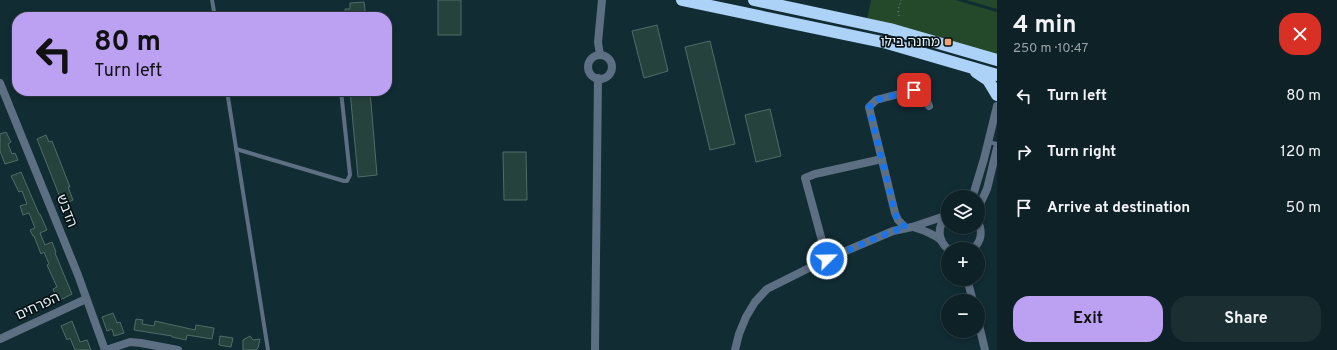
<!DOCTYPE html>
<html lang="en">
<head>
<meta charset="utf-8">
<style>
  body { margin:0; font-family:Overpass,"Noto Sans Hebrew",sans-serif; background:#1b2e32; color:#f1f3f6; height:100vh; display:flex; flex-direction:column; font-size:15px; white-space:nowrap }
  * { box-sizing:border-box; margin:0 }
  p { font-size:13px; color:#9aa3a7 }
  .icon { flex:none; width:22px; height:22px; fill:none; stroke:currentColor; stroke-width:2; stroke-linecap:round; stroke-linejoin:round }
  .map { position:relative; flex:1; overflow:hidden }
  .sheet { display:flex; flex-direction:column; background:#0d2126; width:340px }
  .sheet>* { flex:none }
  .hud { position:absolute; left:12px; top:12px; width:380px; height:84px; border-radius:16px; box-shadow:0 2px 6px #0003,0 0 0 1px #2d3e43; background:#bca0f2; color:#111; overflow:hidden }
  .fabs { position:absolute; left:941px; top:190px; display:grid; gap:8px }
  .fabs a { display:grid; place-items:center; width:44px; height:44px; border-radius:50%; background:#0d2126; box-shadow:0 2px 6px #0003,0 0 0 1px #2d3e43; font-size:20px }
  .pin { position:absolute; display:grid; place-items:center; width:34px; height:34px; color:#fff; margin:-17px; border-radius:8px; box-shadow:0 2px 6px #0006 }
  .me { position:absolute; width:44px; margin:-22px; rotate:67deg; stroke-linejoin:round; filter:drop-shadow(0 0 3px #0008) }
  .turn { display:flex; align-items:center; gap:14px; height:84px; padding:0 16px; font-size:18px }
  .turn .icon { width:52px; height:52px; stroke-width:2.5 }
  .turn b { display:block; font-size:28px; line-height:34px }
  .round { display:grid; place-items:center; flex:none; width:42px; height:42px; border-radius:16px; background:#1b2e32 }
  .summary { display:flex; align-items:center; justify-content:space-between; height:68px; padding:0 16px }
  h1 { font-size:24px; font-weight:700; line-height:30px }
  .primary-button { display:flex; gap:8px; margin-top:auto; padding:8px 16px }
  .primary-button a { flex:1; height:46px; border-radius:16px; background:#bca0f2; color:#111; font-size:16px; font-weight:700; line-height:46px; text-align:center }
  .primary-button a+a { background:#1b2e32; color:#f1f3f6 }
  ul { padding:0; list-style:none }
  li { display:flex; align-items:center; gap:12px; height:56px; padding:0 16px }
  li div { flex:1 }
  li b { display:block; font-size:15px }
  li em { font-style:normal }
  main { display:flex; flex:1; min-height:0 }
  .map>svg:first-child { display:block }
  .green { fill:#23482a }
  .building { fill:#26423d; stroke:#506d68 }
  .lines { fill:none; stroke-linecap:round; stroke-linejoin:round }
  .path { stroke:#647b81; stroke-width:1.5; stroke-dasharray:1 3; stroke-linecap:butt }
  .lane { stroke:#5d6f82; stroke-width:4 }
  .street { stroke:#5d6f82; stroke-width:8 }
  .highway { stroke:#add2f8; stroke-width:12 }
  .route { stroke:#1a73e8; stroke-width:7; stroke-dasharray:0 12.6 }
  .poi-dot { fill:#f0a279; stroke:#071215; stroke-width:1.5 }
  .labels { text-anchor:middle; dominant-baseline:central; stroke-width:3.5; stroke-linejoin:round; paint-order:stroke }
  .poi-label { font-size:14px; fill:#e2f2f6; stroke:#071215; text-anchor:end }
  .street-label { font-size:14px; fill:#e2f2f6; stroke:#071215 }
</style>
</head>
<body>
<main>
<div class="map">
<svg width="997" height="350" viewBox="0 0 997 350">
  <rect width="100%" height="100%" fill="#112c33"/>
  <!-- green -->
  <g class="green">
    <path d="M871,0H955L997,12V56L867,19Z"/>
    <path d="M966,0H997V9Z"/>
  </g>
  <!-- building -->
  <g class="building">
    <rect x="438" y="0" width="23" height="35"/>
    <path d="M364,2L366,17H346L345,9H350V3Z"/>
    <path d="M657,25L668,71L644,78L632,31Z"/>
    <path d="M710,41L735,144L710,150L685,47Z"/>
    <path d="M350,91H370L377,175L358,177Z"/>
    <path d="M770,109L781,156L756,162L745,115Z"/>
    <path d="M6,132L11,142L8,144L12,154L15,153L18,160L5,164L0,151V134Z"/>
    <path d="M46,135L49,142L52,141L70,187H68L73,200L63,205L37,139Z"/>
    <path d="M503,152H526L527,200H504Z"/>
    <path d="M21,172L39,214H40L47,230L40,233L45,245L52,242L56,252L55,253L72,294L58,301L53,289L57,287L47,265L49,264L44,252L41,254L34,236H33L30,230L35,228L29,213L23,215L20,206L27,204L22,191L19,192L11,176Z"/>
    <path d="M113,313L117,323L120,322L124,333L114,336L112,329L107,331L102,317Z"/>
    <path d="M136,319L143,320L142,324L154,326L155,321L195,330L196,325L214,328L212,339L187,335L186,340L172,337V336L134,330Z"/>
    <path d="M72,321L80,342L87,340L91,350H75L70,338L67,340L61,326Z"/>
    <path d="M220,336L233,338L231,347L219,345Z"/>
    <path d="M250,336L253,340L260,339L258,348L256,350H243V340Z"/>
  </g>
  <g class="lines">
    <!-- path -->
    <path class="path" d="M899,16L898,10L901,0"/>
    <!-- lane -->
    <g class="lane">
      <path d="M212,0L215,17"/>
      <path d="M227,91L268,350"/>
      <path d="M988,142L997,144"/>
      <path d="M236,149L344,181H347L350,175L341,91"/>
    </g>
    <!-- street -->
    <g class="street">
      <path d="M600,55L598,42L602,0"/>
      <circle cx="600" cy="67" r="12"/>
      <path d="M0,83L78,275L105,350"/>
      <path d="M970,197L974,192L984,159L997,106"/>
      <path d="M978,213L980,204L987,189L997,148"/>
      <path d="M947,216C937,226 937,240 948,249"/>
      <path d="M913,227C923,230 932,233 941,240"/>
      <path d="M906,228L898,220L895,213L869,107L876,100L914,90L924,94L929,106"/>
      <path d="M973,249C981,242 983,232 978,222"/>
      <path d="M827,259L805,178L815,174L882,159"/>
      <path d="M967,279L973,301"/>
      <path d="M978,321L985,350"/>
      <path d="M0,339L86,299"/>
      <path d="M106,350L130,342L141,343L178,350"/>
      <path d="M595,350L598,78"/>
      <path d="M735,350L739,334L746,317L755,302L767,289L827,259L893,231L912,227L948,215"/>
    </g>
    <!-- highway -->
    <g class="highway">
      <path d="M682,0L887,43L997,75"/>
      <path d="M754,0L890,29L997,60"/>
      <path d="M976,72L988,80L997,95"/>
    </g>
  </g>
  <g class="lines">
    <!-- route -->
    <path class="route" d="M827,259L893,231L906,228L898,220L895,213L869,107L876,100L914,90"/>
  </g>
  <!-- markers -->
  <rect class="poi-dot" x="944" y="38" width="8" height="8" rx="2"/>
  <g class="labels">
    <!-- poi labels -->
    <g class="poi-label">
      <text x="940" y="42">מחנה בילו</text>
    </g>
    <!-- street labels -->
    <g class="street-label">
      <text transform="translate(66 211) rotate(68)">הדבש</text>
      <text transform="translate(38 307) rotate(-25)">הפרחים</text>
    </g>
  </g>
</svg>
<div class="fabs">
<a><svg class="icon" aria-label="layers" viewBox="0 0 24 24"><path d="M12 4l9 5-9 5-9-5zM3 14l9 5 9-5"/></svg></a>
<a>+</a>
<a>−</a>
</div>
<div class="pin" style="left:914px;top:90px;background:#d93025"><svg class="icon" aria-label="arrive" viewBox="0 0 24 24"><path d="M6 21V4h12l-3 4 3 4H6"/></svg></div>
<svg class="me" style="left:827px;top:259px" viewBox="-20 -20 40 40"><circle r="17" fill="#1a73e8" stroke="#fff" stroke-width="3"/><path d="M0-11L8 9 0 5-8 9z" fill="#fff"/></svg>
<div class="hud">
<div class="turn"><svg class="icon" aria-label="left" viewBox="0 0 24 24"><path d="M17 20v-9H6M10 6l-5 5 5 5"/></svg><div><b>80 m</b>Turn left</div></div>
</div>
</div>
<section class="sheet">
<div class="summary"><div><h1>4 min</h1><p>250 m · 10:47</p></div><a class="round" style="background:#d93025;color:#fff"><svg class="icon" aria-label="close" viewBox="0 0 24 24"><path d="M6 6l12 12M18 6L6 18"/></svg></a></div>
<ul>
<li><svg class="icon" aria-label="left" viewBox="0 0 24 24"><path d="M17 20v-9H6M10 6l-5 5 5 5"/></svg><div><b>Turn left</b></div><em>80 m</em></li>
<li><svg class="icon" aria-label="right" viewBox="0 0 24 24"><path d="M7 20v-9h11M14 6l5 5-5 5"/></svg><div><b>Turn right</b></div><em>120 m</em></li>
<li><svg class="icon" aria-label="arrive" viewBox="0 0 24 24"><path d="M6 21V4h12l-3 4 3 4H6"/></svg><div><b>Arrive at destination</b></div><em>50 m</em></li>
</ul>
<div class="primary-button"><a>Exit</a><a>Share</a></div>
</section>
</main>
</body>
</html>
